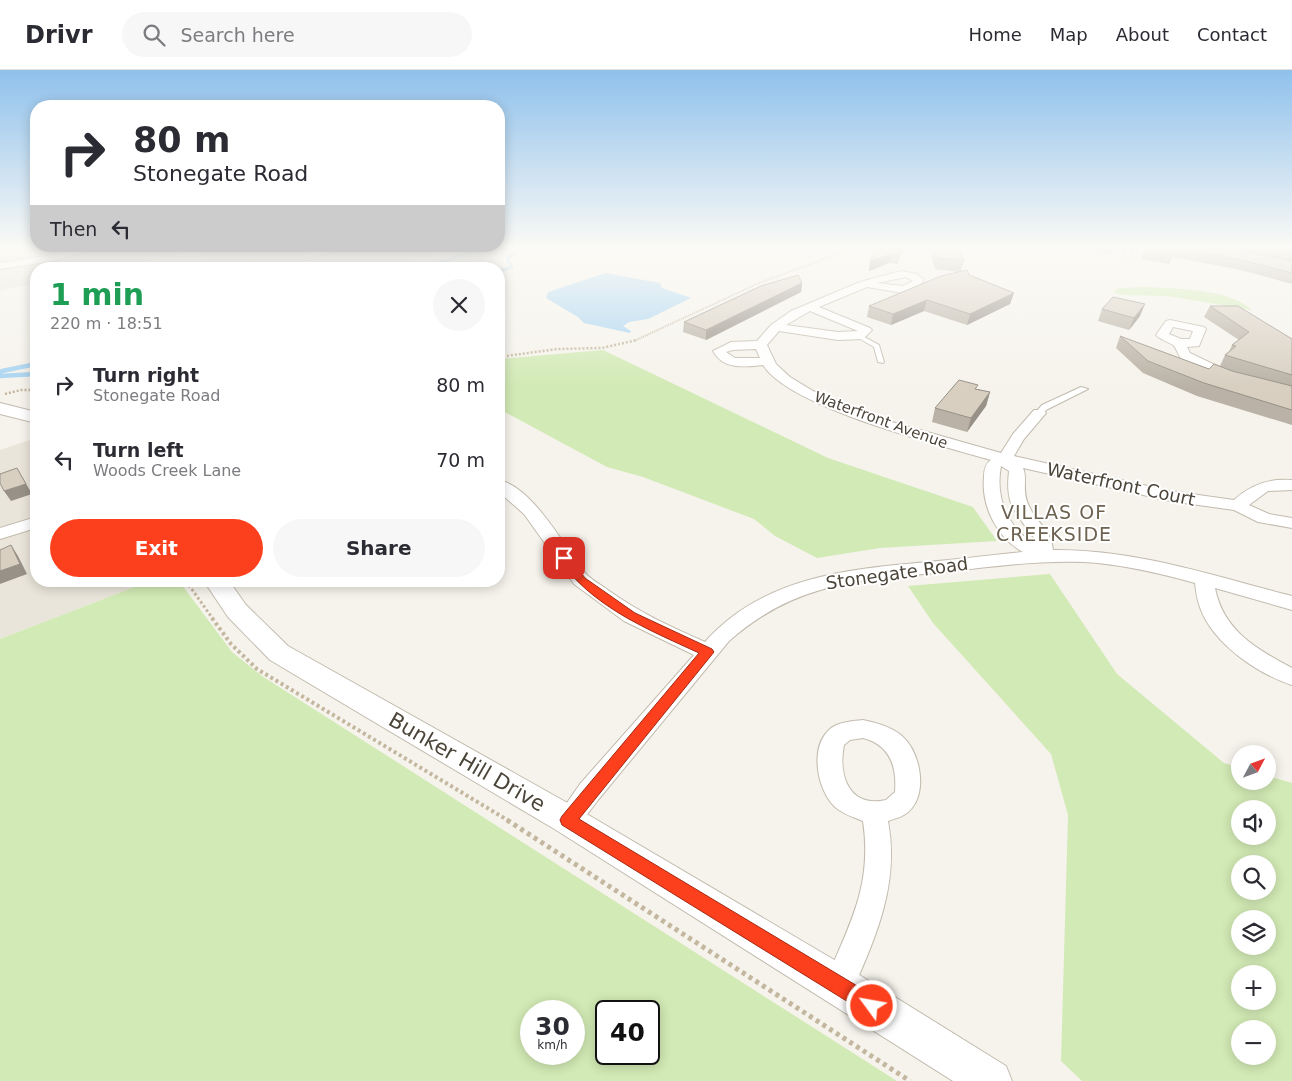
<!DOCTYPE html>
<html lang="en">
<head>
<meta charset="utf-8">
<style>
  body { margin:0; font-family:"DejaVu Sans",sans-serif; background:#f7f7f7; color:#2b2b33; height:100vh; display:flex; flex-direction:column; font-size:19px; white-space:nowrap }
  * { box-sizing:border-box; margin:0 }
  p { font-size:16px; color:#7c7c81 }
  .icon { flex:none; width:28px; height:28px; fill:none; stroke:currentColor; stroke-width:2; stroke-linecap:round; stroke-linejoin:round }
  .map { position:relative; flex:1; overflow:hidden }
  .sheet { position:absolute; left:30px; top:192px; width:475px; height:325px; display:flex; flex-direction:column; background:#fff; border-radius:20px; box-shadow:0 2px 12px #0003 }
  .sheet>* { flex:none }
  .hud { position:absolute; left:30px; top:30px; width:475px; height:152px; border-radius:20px; box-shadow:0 2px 12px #0003; background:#fff; color:#2b2b33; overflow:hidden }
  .needle { width:32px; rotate:49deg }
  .controls { position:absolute; left:1231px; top:675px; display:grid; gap:10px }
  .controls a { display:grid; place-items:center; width:45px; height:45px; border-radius:50%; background:#fff; box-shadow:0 2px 12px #0003; font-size:25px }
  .speed { position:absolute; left:520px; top:930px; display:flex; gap:10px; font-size:25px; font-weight:700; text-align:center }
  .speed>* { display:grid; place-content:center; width:65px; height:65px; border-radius:50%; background:#fff; box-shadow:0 2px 12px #0003; line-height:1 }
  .speed small { font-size:12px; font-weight:400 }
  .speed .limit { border:2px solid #111; border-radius:8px; background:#fff; color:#111 }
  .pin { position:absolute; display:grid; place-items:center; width:42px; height:42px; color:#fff; margin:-21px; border-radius:10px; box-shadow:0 2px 8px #0006 }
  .me { position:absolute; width:55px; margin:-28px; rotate:302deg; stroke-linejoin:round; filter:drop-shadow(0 0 4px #0008) }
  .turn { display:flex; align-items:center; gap:18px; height:105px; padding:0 20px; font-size:22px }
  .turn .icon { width:65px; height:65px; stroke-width:2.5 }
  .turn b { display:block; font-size:35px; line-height:42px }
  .then { display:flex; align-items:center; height:48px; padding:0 20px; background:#0003; gap:10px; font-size:19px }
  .round { display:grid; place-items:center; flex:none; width:52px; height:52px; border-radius:26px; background:#f7f7f7 }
  .head { display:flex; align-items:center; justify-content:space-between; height:85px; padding:0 20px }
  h1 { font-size:30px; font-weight:700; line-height:38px; color:#1e9e55 }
  .cta { display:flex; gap:10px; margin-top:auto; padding:10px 20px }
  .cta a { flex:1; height:58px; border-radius:30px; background:#fc3f1d; color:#fff; font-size:20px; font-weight:700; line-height:58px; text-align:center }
  .cta a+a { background:#f7f7f7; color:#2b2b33 }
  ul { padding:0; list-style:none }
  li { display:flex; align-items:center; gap:15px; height:75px; padding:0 20px }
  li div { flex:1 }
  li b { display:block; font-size:19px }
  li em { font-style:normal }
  header { display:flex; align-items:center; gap:30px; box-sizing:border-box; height:70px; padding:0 25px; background:#fff; border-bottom:1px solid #e1e1e2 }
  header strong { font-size:24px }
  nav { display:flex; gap:28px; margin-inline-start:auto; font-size:18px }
  .search { width:350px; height:45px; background:#f7f7f7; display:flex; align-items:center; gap:12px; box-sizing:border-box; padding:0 18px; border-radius:28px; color:#7c7c81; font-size:19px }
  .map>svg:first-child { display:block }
  .residential { fill:#eae5da }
  .green { fill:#d2eab5; fill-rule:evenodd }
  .water { fill:#a9d4f2 }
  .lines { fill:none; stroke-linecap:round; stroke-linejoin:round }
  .stream-far1 { stroke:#a9d4f2; stroke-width:3 }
  .stream { stroke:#a9d4f2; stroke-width:4.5 }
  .service-casing { stroke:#c2bbae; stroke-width:2 }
  .minor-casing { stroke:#c2bbae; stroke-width:2 }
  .tertiary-casing { stroke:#c2bbae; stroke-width:2 }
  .path-far4 { stroke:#c4b79f; stroke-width:2; stroke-dasharray:1 1; stroke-linecap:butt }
  .path-far3 { stroke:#c4b79f; stroke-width:2.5; stroke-dasharray:2 2; stroke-linecap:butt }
  .path-far2 { stroke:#c4b79f; stroke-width:3; stroke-dasharray:2.5 2.5; stroke-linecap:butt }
  .path-far1 { stroke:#c4b79f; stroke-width:4; stroke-dasharray:3 3; stroke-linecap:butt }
  .path { stroke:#c4b79f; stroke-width:5; stroke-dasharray:4 4; stroke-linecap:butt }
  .service { fill:#fff; fill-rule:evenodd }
  .minor { fill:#fff; fill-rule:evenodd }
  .tertiary { fill:#fff; fill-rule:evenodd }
  .wall { fill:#bab2a6 }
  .shaded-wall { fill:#979187 }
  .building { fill:#d8cfc1; stroke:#979187 }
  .route { fill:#fc3f1d; stroke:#a42913 }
  .labels { text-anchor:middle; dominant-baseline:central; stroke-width:4; stroke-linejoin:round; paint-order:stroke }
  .far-street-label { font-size:15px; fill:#4b4439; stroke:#fff }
  .street-label { font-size:18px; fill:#4b4439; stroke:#fff }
  .neighbourhood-label { font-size:19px; letter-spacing:1px; fill:#6e6250; stroke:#fff }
  .near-street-label { font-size:21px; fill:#4b4439; stroke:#fff }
</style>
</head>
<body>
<header>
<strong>Drivr</strong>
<div class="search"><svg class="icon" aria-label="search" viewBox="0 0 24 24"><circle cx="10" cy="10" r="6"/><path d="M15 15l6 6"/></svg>Search here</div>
<nav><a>Home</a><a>Map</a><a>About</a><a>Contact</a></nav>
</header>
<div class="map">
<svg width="1292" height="1011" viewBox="0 0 1292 1011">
  <rect width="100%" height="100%" fill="#f6f3ec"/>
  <!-- residential -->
  <g class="residential">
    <path d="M0,176H460L407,193L380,199H212L194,182L108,199H36V213L0,221Z"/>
    <path d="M36,368V511H150L0,569V380Z"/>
  </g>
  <!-- green -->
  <g class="green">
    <path d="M1145,217C1175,219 1229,218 1252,240L1167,226L1123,225L1113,222L1120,218Z"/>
    <path d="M603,280L828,388L973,437L997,471L880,478L817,488L775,466L754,449L643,407L607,397L499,339V289Z"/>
    <path d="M1050,504L1117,604L1224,693L1240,698V711H1268V706L1292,713V1011H1082L1061,991L1068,745L1051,684L933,553L908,516ZM1240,739H1268V766H1240ZM1240,794H1268V821H1240ZM1240,849H1268V876H1240ZM1240,904H1268V931H1240ZM1240,959H1268V986H1240Z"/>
    <path d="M150,511H179L232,582L262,606L897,1011H0V569ZM531,941H574V984H531ZM606,941H649V984H606Z"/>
  </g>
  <!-- water -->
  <path class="water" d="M606,203L660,213L662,218L691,228L648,249L629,252L623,256L631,261L630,263L584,253L578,247L546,228L548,222Z"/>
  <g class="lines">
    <!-- stream-far1 -->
    <g class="stream-far1">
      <path d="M412,199L421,194L430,195L495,176"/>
      <path d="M499,201L512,197L507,188L524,176"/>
    </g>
    <!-- stream -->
    <g class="stream">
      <path d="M0,304L2,301L36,294"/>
      <path d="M0,306L36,304"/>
    </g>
    <!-- service casing -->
    <g class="service-casing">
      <g id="service">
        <path d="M1128,176H1132L1130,186L1127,188L1124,186Z"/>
        <path d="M859,264L879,275L884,292L883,293L878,292L874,277L857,267L856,266Z"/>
        <path d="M1081,317L1088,319L1048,339L1039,345L1035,343L1042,335Z"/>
      </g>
    </g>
    <!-- minor casing -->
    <g class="minor-casing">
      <g id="minor">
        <path d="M87,176H103L53,191L0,199V193L53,185Z"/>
        <path d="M335,176H353L307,188L302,185Z"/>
        <path d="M901,201L917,204L924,210L918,217L903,223L867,217L819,237L870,258L872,260L863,269L838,270L779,261L767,275L776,294L790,307L813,321L892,352L1001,383L1013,364L1034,340H1044L1046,343L1024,369L1014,386L1170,421L1234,430C1250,415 1270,408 1292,410V420L1268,421L1249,435L1269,444L1292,448V458L1258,452L1234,440L1170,431L1023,398C1028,409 1021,421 1029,436C1037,454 1051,459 1053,480C1135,479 1214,506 1292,526V540L1215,518C1223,560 1256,579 1292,598V615C1258,604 1214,574 1201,540C1197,531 1196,522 1195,513C1159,503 1121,494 1084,492C1037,490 990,497 944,502C859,511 797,511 729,571L598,730L577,758L568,761L559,758L555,750L580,714L694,585L624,551L574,514L524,444L499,422V410C534,418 564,477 586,504C592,510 601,515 608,520C640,543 669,556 705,572C762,507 848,499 928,492C960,489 992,485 1023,482C997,468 981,436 984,407C984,400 985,394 991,390C940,375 790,338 763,295C745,297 723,300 713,281L731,272L757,271L771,255L791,241L860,212ZM906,207L913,211L903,216L877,213ZM810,241L858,261L838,262L786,255ZM756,279L760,288H735L726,282L733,280ZM1001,396L1009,401C1005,436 1015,441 1034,468V473C1007,458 995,426 1001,396Z"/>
        <path d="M1170,250L1204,257L1206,259L1199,276L1187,277L1190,283L1238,306L1240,309L1238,312C1227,314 1189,296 1181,288C1177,284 1177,278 1173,275C1167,271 1161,270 1156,265L1166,251ZM1173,257L1193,261L1190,269H1181L1169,264Z"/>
        <path d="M36,447V458L0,469V458Z"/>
        <path d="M863,650C877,653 892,657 902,666C920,682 927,719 912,738C906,746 897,748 888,751C900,815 875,869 850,926L839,930L828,926L824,915C848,857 873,817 863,751C853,747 843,744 835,737C817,720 809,677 830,659C838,652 853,651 863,650ZM863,668C890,675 897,696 895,722L886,730C849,738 838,706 844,675L850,670Z"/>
      </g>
    </g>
    <!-- tertiary casing -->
    <g class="tertiary-casing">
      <g id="tertiary">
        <path d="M0,333L36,342V353L0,344Z"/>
        <path d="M204,511H229L246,535L288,576L580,740L853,901L1006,996L1012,1011H953L556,760L270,590L228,547Z"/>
      </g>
    </g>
    <!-- path-far4 -->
    <path class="path-far4" d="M634,271L759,213L860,176"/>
    <!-- path-far3 -->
    <g class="path-far3">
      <path d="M499,287L557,279L602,278L637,270"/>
      <path d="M5,324L21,320H36"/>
    </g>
    <!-- path-far2 -->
    <path class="path-far2" d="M186,511L213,549"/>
    <!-- path-far1 -->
    <path class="path-far1" d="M212,548L231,574L257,599L509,751"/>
    <!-- path -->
    <path class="path" d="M507,750L910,1011"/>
    <!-- service -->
    <use href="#service" class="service"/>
    <!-- minor -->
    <use href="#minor" class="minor"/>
    <!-- tertiary -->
    <use href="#tertiary" class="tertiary"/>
  </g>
  <!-- wall -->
  <g class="wall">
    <path d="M933,176H958L964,191L961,201L1014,223L1010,234L967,255L924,241L891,255L867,247L869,236L960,202L935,199L931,185Z"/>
    <path d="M1088,176H1116L1112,184L1086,180Z"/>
    <path d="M1146,176H1292V214L1241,200L1172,187L1169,194L1141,189Z"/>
    <path d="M903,179L897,194L889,193L869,201L870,191Z"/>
    <path d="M802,213L801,222L706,270L683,262L684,252Z"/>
    <path d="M1210,236L1292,269V355L1197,326L1143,303L1116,278L1120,266L1209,299L1220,296L1225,285L1229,282L1232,275L1239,270L1204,247Z"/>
    <path d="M1102,239L1140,246L1129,260L1098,251Z"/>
    <path d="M977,319L990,322L986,336L967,362L932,352L935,338Z"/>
  </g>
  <!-- shaded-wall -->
  <g class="shaded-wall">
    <path d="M903,176H904L903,179L897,194L899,185Z"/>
    <path d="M891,184L889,193L869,201L870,191Z"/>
    <path d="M802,213L801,222L706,270V260Z"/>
    <path d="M1014,223L1010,234L967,255L970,244Z"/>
    <path d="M927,230L924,241L891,255L893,244Z"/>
    <path d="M1145,234L1140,246L1129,260L1134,248Z"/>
    <path d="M990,322L986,336L967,362L971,348Z"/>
    <path d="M17,398L32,424L11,431L4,421Z"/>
    <path d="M11,475L18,486L27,504L0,514V501Z"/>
  </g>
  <!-- building -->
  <g class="building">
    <path d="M878,176H903L899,185L891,184L870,191Z"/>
    <path d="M934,176H958L964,191L938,188Z"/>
    <path d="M1146,176H1220L1292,191V203L1246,191L1175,177L1173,184L1145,180Z"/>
    <path d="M1259,176H1292V183Z"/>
    <path d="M967,200L969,205L1014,223L970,244L927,230L893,244L869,236L941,206Z"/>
    <path d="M798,205L802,213L706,260L684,252L761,216Z"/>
    <path d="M1113,227L1145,234L1134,248L1102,239Z"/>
    <path d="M1210,236H1238L1292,269V305L1225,285L1236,276L1232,275L1249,262Z"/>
    <path d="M1120,266L1209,299L1214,294L1232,301L1292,316V340L1204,313L1148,291Z"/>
    <path d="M959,310L978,315L975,319L990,322L971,348L935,338Z"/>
    <path d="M17,398L26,414L4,421L0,413V404Z"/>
    <path d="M11,475L20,494L0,501V480Z"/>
  </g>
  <!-- sky -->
  <linearGradient id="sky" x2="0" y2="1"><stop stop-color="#8fc1ec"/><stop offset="0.56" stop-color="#fbfaf6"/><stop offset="1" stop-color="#fbfaf6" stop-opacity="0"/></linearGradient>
  <rect width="1292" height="317" fill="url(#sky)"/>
  <!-- route -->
  <path class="route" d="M564,485L568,486L585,508L635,543L712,579L714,582L579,749L879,929L882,936L879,943L872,946L866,943L562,755L560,750L562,746L699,583C647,559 592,537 558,488Z"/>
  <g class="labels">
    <!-- far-street labels -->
    <g class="far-street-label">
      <text transform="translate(881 350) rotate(20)">Waterfront Avenue</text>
    </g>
    <!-- street labels -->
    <g class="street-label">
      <text transform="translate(1121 414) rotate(12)">Waterfront Court</text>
      <text transform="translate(897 503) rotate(-8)">Stonegate Road</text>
    </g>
    <!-- neighbourhood labels -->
    <g class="neighbourhood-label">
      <text x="1054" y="442">VILLAS OF<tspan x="1054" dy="22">CREEKSIDE</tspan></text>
    </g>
    <!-- near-street labels -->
    <g class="near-street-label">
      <text transform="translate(467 692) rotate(30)">Bunker Hill Drive</text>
    </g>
  </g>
</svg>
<div class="controls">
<a><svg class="needle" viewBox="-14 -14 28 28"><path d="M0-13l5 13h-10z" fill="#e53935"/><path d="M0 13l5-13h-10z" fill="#7c7c81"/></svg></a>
<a><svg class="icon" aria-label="sound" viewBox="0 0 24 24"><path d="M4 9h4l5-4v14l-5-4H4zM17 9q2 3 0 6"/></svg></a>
<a><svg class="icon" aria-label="search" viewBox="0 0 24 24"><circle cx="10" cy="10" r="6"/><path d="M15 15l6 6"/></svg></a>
<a><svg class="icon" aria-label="layers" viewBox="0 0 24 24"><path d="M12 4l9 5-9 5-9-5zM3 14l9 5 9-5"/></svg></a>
<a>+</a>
<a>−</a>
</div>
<div class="speed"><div>30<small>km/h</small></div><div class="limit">40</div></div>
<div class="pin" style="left:564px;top:488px;background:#d93025"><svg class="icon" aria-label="arrive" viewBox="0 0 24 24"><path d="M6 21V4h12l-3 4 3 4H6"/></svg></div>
<svg class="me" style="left:872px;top:936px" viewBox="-20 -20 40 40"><circle r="17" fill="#fc3f1d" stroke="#fff" stroke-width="3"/><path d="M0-11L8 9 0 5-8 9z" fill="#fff"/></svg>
<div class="hud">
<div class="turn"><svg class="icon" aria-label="right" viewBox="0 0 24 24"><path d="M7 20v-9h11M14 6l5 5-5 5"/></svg><div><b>80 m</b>Stonegate Road</div></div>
<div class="then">Then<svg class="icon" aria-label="left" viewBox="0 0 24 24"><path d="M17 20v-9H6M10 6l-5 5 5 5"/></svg></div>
</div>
<section class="sheet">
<div class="head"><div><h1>1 min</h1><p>220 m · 18:51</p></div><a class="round"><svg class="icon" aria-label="close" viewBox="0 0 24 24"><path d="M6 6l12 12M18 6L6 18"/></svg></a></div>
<ul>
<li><svg class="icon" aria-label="right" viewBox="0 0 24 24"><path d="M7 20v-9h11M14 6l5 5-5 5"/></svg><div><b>Turn right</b><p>Stonegate Road</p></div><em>80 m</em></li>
<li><svg class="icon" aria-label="left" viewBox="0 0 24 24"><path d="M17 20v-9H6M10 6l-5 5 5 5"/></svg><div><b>Turn left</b><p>Woods Creek Lane</p></div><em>70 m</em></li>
</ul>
<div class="cta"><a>Exit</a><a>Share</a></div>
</section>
</div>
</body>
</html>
